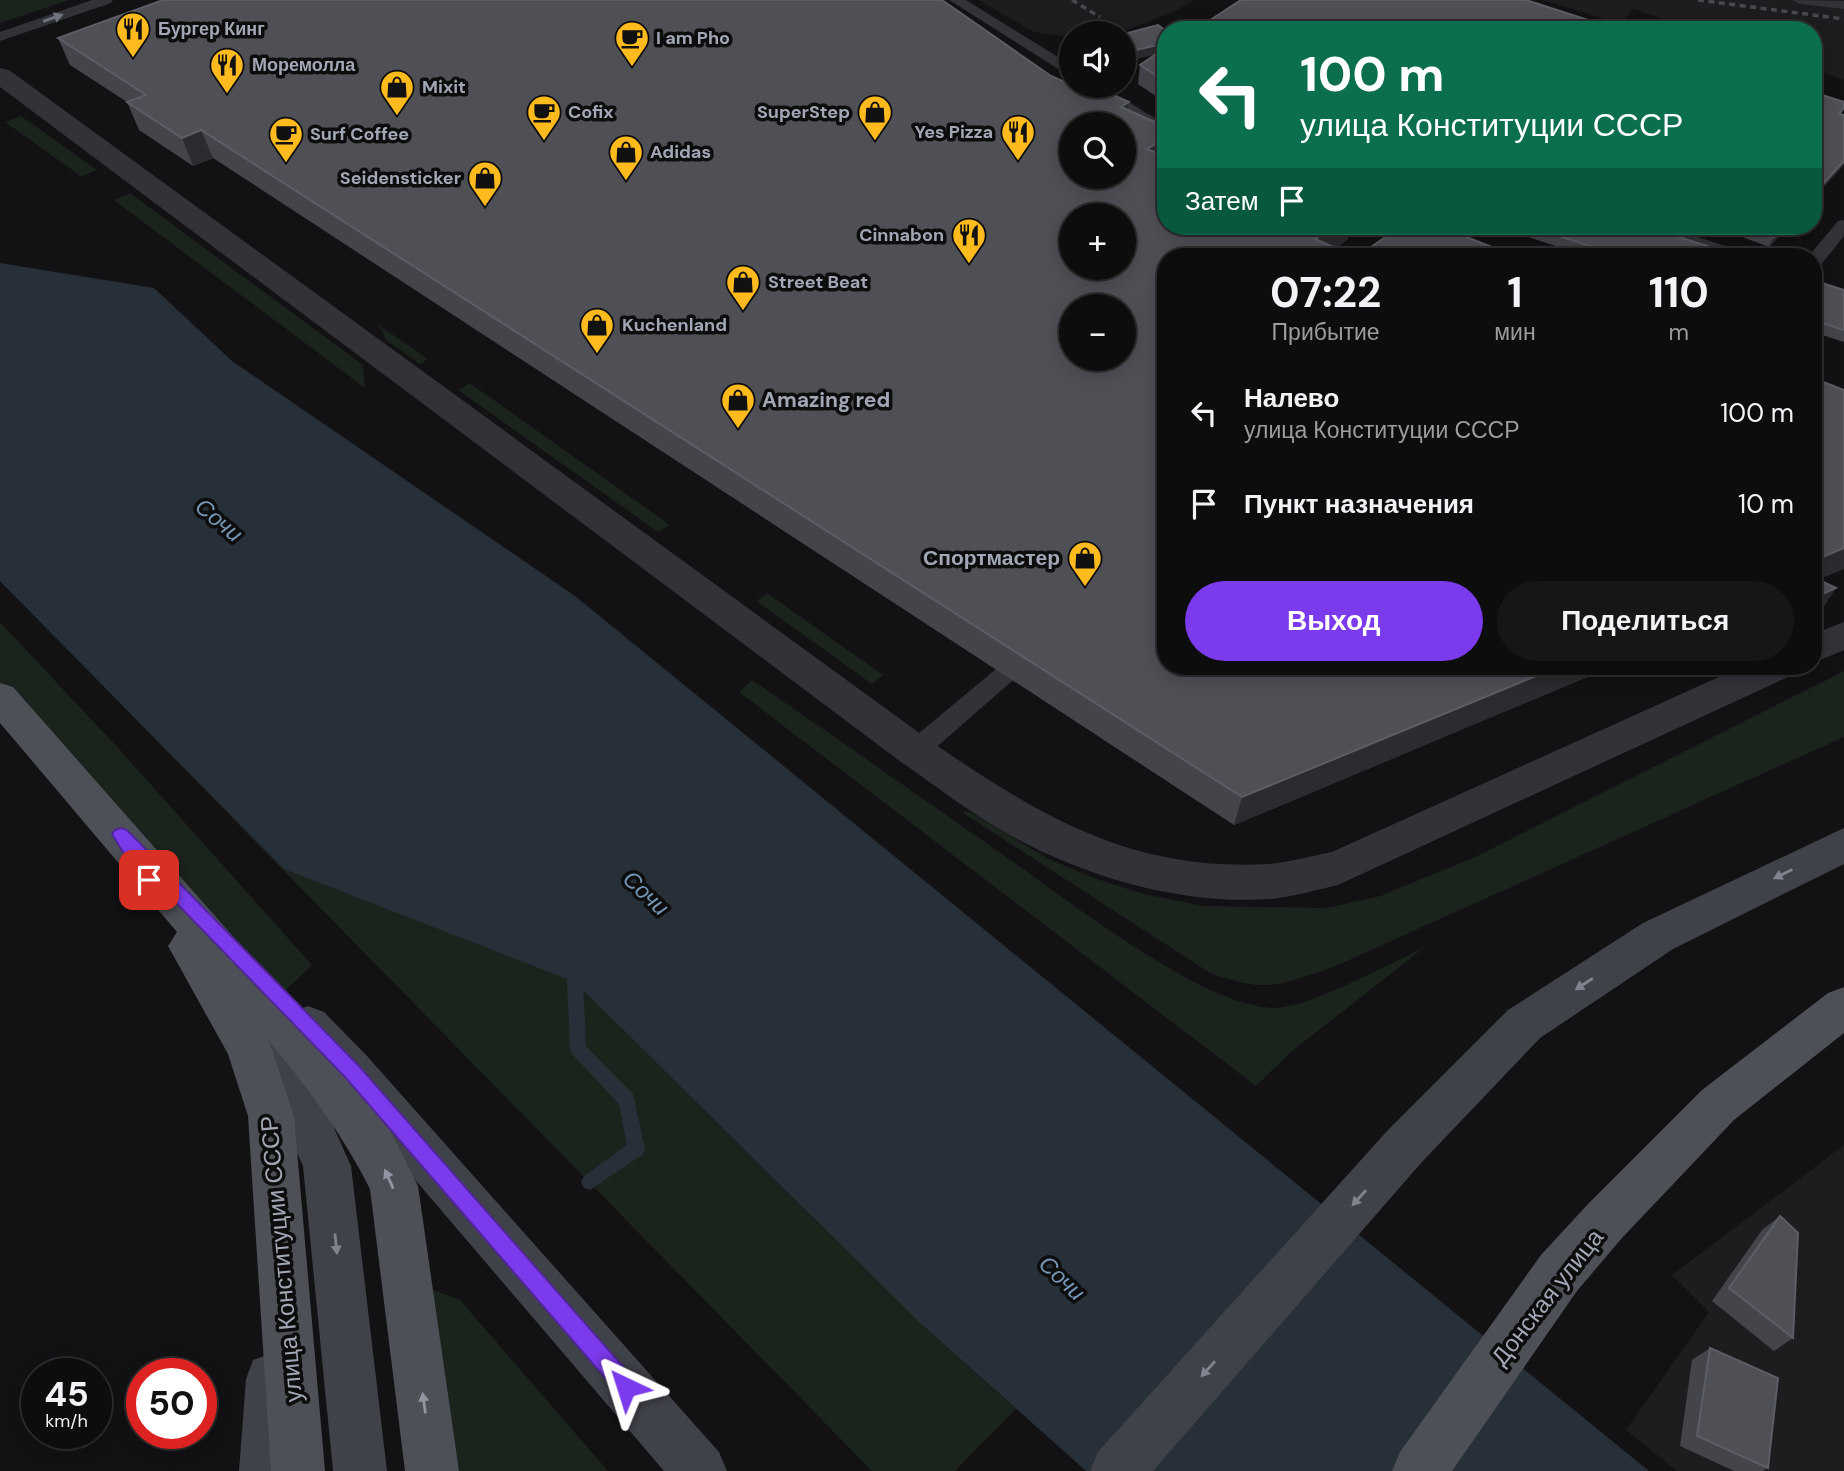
<!DOCTYPE html>
<html lang="ru">
<head>
<meta charset="utf-8">
<style>
  body { margin:0; font-family:"DM Sans",sans-serif; background:#171617; color:#f1f3f6; height:100vh; display:flex; flex-direction:column; font-size:26px; white-space:nowrap }
  * { box-sizing:border-box; margin:0 }
  p { font-size:23px; color:#9b9c9e }
  .icon { flex:none; width:38px; height:38px; fill:none; stroke:currentColor; stroke-width:2; stroke-linecap:round; stroke-linejoin:round }
  .map { position:relative; flex:1; overflow:hidden }
  .panel { position:absolute; left:1157px; top:248px; width:665px; height:427px; display:flex; flex-direction:column; background:#0e0d0e; border-radius:28px; box-shadow:0 4px 18px #0003,0 0 0 2px #2e2d2e }
  .panel>* { flex:none }
  .top-card { position:absolute; left:1157px; top:21px; width:665px; height:214px; border-radius:28px; box-shadow:0 4px 18px #0003,0 0 0 2px #2e2d2e; background:#0b6e4f; color:#fff; overflow:hidden }
  .tools { position:absolute; left:1059px; top:21px; display:grid; gap:14px }
  .tools a { display:grid; place-items:center; width:77px; height:77px; border-radius:50%; background:#0e0d0e; box-shadow:0 4px 18px #0003,0 0 0 2px #2e2d2e; font-size:35px }
  .speed { position:absolute; left:21px; top:1358px; display:flex; gap:14px; font-size:35px; font-weight:700; text-align:center }
  .speed>* { display:grid; place-content:center; width:91px; height:91px; border-radius:50%; background:#0e0d0e; box-shadow:0 4px 18px #0003,0 0 0 2px #2e2d2e; line-height:1 }
  .speed small { font-size:18px; font-weight:400 }
  .speed .limit { border:10px solid #d22; background:#fff; color:#111 }
  .pin { position:absolute; display:grid; place-items:center; width:60px; height:60px; color:#fff; margin:-30px; border-radius:14px; box-shadow:0 4px 10px #0006 }
  .me { position:absolute; width:77px; margin:-38px; rotate:319deg; stroke-linejoin:round; filter:drop-shadow(0 0 5px #0008) }
  .turn { display:flex; align-items:center; gap:24px; height:147px; padding:0 28px; font-size:32px }
  .turn .icon { width:91px; height:91px; stroke-width:2.5 }
  .turn b { display:block; font-size:49px; line-height:60px }
  .then { display:flex; align-items:center; height:66px; padding:0 28px; background:#0003; gap:14px; font-size:26px }
  .eta { display:flex; justify-content:space-evenly; align-items:center; height:119px; text-align:center }
  .eta b { font-size:42px; font-weight:700; line-height:49px }
  .button { display:flex; gap:14px; margin-top:auto; padding:14px 28px }
  .button a { flex:1; height:80px; border-radius:42px; background:#7c3aed; color:#fff; font-size:28px; font-weight:700; line-height:80px; text-align:center }
  .button a+a { background:#171617; color:#f1f3f6 }
  ul { padding:0; list-style:none }
  li { display:flex; align-items:center; gap:21px; height:91px; padding:0 28px }
  li div { flex:1 }
  li b { display:block; font-size:26px }
  li em { font-style:normal }
  .map>svg:first-child { display:block }
  .built { fill:#1d1d20 }
  .green { fill:#1b231d }
  .water { fill:#273038 }
  .lines { fill:none; stroke-linecap:round; stroke-linejoin:round }
  .stream { fill:#273038; fill-rule:evenodd }
  .service { fill:#323339; fill-rule:evenodd }
  .minor { fill:#323339; fill-rule:evenodd }
  .secondary { fill:#404249; fill-rule:evenodd }
  .primary { fill:#4e5058; fill-rule:evenodd }
  .rail { stroke:#474950; stroke-width:3.5; stroke-dasharray:6 4.5; stroke-linecap:butt }
  .wall { fill:#44454b }
  .shaded-wall { fill:#2c2c30 }
  .building { fill:#4e5056; stroke:#5b5e65; stroke-width:2; fill-rule:evenodd }
  .oneway { fill:#6f737d }
  .oneway2 { fill:#7f848f }
  .oneway3 { fill:#9096a2 }
  .route { fill:#7c3aed; stroke:#51269a; stroke-width:2 }
  .labels { text-anchor:middle; dominant-baseline:central; stroke-width:7; stroke-linejoin:round; paint-order:stroke }
  .far-poi-label { font-size:18px; font-weight:bold; fill:#a1a7b5; stroke:#0d0d0e; text-anchor:start }
  .poi-label { font-size:21px; font-weight:bold; fill:#a1a7b5; stroke:#0d0d0e; text-anchor:start }
  .water-label { font-size:23px; font-style:italic; fill:#7595b4; stroke:#0d0d0e }
  .near-street-label { font-size:24px; fill:#a1a7b5; stroke:#0d0d0e }
</style>
</head>
<body>
<div class="map">
<svg width="1844" height="1471" viewBox="0 0 1844 1471">
  <rect width="100%" height="100%" fill="#121113"/>
  <!-- built -->
  <g class="built">
    <path d="M979,0H1193L1176,11L1124,31L1114,33H1071V37L1033,32Z"/>
    <path d="M1542,0H1844V80L1813,69V30H1695L1633,9L1622,24Z"/>
    <path d="M1844,1145V1471H1677L1626,1430L1709,1312L1672,1275Z"/>
  </g>
  <!-- green -->
  <g class="green">
    <path d="M0,0H69L0,23Z"/>
    <path d="M21,116L97,170L82,177L5,122Z"/>
    <path d="M130,193L363,365L365,388L114,200Z"/>
    <path d="M379,325L428,359L420,364L386,340Z"/>
    <path d="M470,383L670,525L658,532L458,390Z"/>
    <path d="M0,544L314,880L575,981L920,1323L1016,1409L955,1471H872L0,581Z"/>
    <path d="M767,593L883,675L872,684L756,601Z"/>
    <path d="M0,622L120,750L312,965L267,1008L0,697Z"/>
    <path d="M1844,671V737L1329,969C1275,986 1266,993 1210,973L963,813L967,811L975,815L1049,859L1094,878L1144,894L1204,906L1327,908L1380,896L1473,858Z"/>
    <path d="M752,680C837,738 920,797 1005,856C1065,898 1203,1007 1274,1008C1306,1009 1393,962 1425,947L1291,1052L1256,1086L739,692Z"/>
    <path d="M426,1287L460,1300L608,1471H453Z"/>
  </g>
  <!-- water -->
  <path class="water" d="M0,263L154,288L232,361L575,596L1649,1471H1086L920,1323L575,982L284,869L0,581Z"/>
  <g class="lines">
    <!-- stream -->
    <path class="stream" d="M575,974L581,976L583,981L586,1046L633,1094L645,1149L642,1155L590,1190L584,1188L581,1182L584,1176L627,1145L619,1104L572,1054L570,1049L567,981L569,976Z"/>
    <!-- service -->
    <g class="service">
      <path d="M92,0H113L111,3L0,41V32Z"/>
      <path d="M949,0H966L1071,65V77Z"/>
      <path d="M1793,0L1844,1V9L1800,4Z"/>
      <path d="M1084,86C1117,85 1135,112 1166,122V133L1143,125Z"/>
      <path d="M1844,220V236L1819,267L1813,268V257H1808L1838,221Z"/>
      <path d="M1638,226H1664L1747,253L1750,257H1724L1641,230Z"/>
      <path d="M1004,666L1012,669L1016,675L1012,681L924,758L915,761L906,758L903,751L906,744L996,669Z"/>
    </g>
    <!-- minor -->
    <g class="minor">
      <path d="M0,68L9,70L929,740C1038,815 1130,872 1269,864C1290,862 1311,856 1332,852L1741,667H1794L1788,677L1338,885C1315,890 1293,897 1270,899C1181,905 1085,877 1008,834C970,813 936,786 901,762L0,87Z"/>
      <path d="M1844,622V650L1813,663V634Z"/>
    </g>
    <!-- secondary -->
    <g class="secondary">
      <path d="M1844,828V864L1673,949L1540,1038L1421,1163L1153,1471H1090L1098,1452L1387,1131L1508,1010L1643,923Z"/>
      <path d="M247,1005L263,1011L298,1060L327,1112L351,1166L387,1471H333L303,1166L276,1108L225,1025L231,1011Z"/>
      <path d="M308,1006L324,1012L367,1056L719,1452L727,1471H664L335,1086L292,1040L286,1026L292,1012Z"/>
      <path d="M272,1353L291,1360L298,1379L293,1471H239L246,1379L253,1360Z"/>
    </g>
    <!-- primary -->
    <g class="primary">
      <path d="M0,683L13,687L341,1059L387,1124L418,1186L459,1471H405L370,1189C343,1135 308,1088 269,1041L294,1116L325,1471H271L248,1116L228,1054L168,946L177,932L0,723Z"/>
      <path d="M1844,987V1033L1734,1120L1622,1238L1577,1291L1452,1471H1392L1400,1452L1541,1255L1588,1204L1702,1090L1828,993Z"/>
    </g>
    <!-- rail -->
    <g class="rail">
      <path d="M1072,0L1100,17"/>
      <path d="M1698,0L1844,19"/>
    </g>
  </g>
  <!-- wall -->
  <g class="wall">
    <path d="M1166,31V103L1138,84L1140,65L1156,54Z"/>
    <path d="M58,38L1051,76L1078,88L1129,102V110L1166,226H1352L1348,239L1336,248L1166,667H1611L1234,825L213,158L193,166L139,130L127,102L70,65Z"/>
    <path d="M1495,226H1644L1742,257H1589Z"/>
    <path d="M1713,226H1789L1769,247Z"/>
    <path d="M1813,280L1844,290V342L1813,332Z"/>
    <path d="M1780,1216L1793,1338L1774,1351L1712,1301L1762,1230Z"/>
    <path d="M1710,1348L1768,1468L1762,1471H1734L1680,1446L1692,1360Z"/>
  </g>
  <!-- shaded-wall -->
  <g class="shaded-wall">
    <path d="M1166,43V52L1124,62V53Z"/>
    <path d="M1129,102L1126,130L1121,107Z"/>
    <path d="M201,130L213,158L193,166L182,138Z"/>
    <path d="M1166,138V163L1147,149Z"/>
    <path d="M1844,161V165L1813,199V195Z"/>
    <path d="M1334,226H1352L1348,239L1323,257L1315,239Z"/>
    <path d="M1785,226H1789L1769,247L1774,237Z"/>
    <path d="M1844,548V569L1813,582V561Z"/>
    <path d="M1836,588L1817,617L1813,618V598Z"/>
    <path d="M1558,667H1611L1234,825L1242,797Z"/>
  </g>
  <!-- building -->
  <g class="building">
    <path d="M163,0H942L1051,76L1078,88L1082,86H1091L1129,102L1121,107L1166,127V138L1147,149L1166,157V226H1334L1315,239L1356,257H1166V667H1558L1242,797L201,130L182,138L127,102L146,95L58,38ZM1071,124H1124V177H1071ZM1071,215H1124V268H1071ZM1071,306H1124V359H1071Z"/>
    <path d="M1241,0H1526L1619,30H1195Z"/>
    <path d="M1158,25L1166,31V43L1124,53V34Z"/>
    <path d="M1162,50L1166,52V82L1140,65Z"/>
    <path d="M1813,92L1844,102V108L1839,114L1844,115V161L1813,195Z"/>
    <path d="M1401,226H1439L1517,257H1357Z"/>
    <path d="M1529,226H1644L1742,257H1624Z"/>
    <path d="M1744,226H1785L1774,237Z"/>
    <path d="M1813,280L1844,290V330L1813,320Z"/>
    <path d="M1813,378L1844,390V548L1813,561Z"/>
    <path d="M1813,577L1836,588L1813,598Z"/>
    <path d="M1780,1216L1798,1233L1793,1338L1729,1288Z"/>
    <path d="M1710,1348L1778,1378L1768,1468L1697,1436Z"/>
  </g>
  <!-- one-way arrows -->
  <defs><path id="oneway-solid" d="M-6-.8H1V-3.2L6.5 0L1 3.2V.8H-6Z" transform="scale(1.75)"/></defs>
  <use class="oneway" href="#oneway-solid" transform="translate(53 18) rotate(-19)"/>
  <g class="oneway2">
    <use href="#oneway-solid" transform="translate(1783 874) rotate(154)"/>
    <use href="#oneway-solid" transform="translate(1584 984) rotate(147)"/>
    <use href="#oneway-solid" transform="translate(1359 1198) rotate(132)"/>
    <use href="#oneway-solid" transform="translate(336 1244) rotate(84)"/>
    <use href="#oneway-solid" transform="translate(1208 1369) rotate(132)"/>
  </g>
  <g class="oneway3">
    <use href="#oneway-solid" transform="translate(389 1179) rotate(-114)"/>
    <use href="#oneway-solid" transform="translate(424 1403) rotate(-98)"/>
  </g>
  <!-- route -->
  <path class="route" d="M121,828L127,830L358,1065L634,1379L637,1387L634,1394L626,1398L619,1394L345,1077L156,882L149,887L143,885L112,834L115,830Z"/>
  <!-- icons -->
  <defs>
    <g id="restaurant-pin" transform="scale(1.75)"><path d="M0 17L-7.5 6A9.5 9.5 0 1 1 7.5 6Z" fill="#ffba1e" stroke="#0d0d0e"/><path d="M-5-6h1v4h1v-4h1v4h1v-4h1v5L-1.5 .5V6h-2V.5L-5-1ZM5-6V6H3V1.5H1.5Q1.5-4 5-6Z" fill="#111"/></g>
    <g id="cafe-pin" transform="scale(1.75)"><path d="M0 17L-7.5 6A9.5 9.5 0 1 1 7.5 6Z" fill="#ffba1e" stroke="#0d0d0e"/><path d="M-5.5-4.5H6V0H3Q3 3.5 0 3.5H-2.5Q-5.5 3.5-5.5 0ZM3-3.2v2h1.7v-2ZM-6 4.5H4V6H-6Z" fill="#111"/></g>
    <g id="shop-pin" transform="scale(1.75)"><path d="M0 17L-7.5 6A9.5 9.5 0 1 1 7.5 6Z" fill="#ffba1e" stroke="#0d0d0e"/><path d="M-5-2.5h2.3a2.7 3.5 0 0 1 5.4 0H5L5.5 6h-11ZM-1.5-2.5h3a1.5 2.3 0 0 0-3 0Z" fill="#111"/></g>
  </defs>
  <g fill-rule="evenodd">
    <use href="#restaurant-pin" x="133" y="29"/>
    <use href="#cafe-pin" x="632" y="38"/>
    <use href="#restaurant-pin" x="227" y="65"/>
    <use href="#shop-pin" x="397" y="87"/>
    <use href="#cafe-pin" x="544" y="112"/>
    <use href="#shop-pin" x="875" y="112"/>
    <use href="#restaurant-pin" x="1018" y="132"/>
    <use href="#cafe-pin" x="286" y="134"/>
    <use href="#shop-pin" x="626" y="152"/>
    <use href="#shop-pin" x="485" y="178"/>
    <use href="#restaurant-pin" x="969" y="235"/>
    <use href="#shop-pin" x="743" y="282"/>
    <use href="#shop-pin" x="597" y="325"/>
    <use href="#shop-pin" x="738" y="400"/>
    <use href="#shop-pin" x="1085" y="558"/>
  </g>
  <g class="labels">
    <!-- far-poi labels -->
    <g class="far-poi-label">
      <text x="158" y="29">Бургер Кинг</text>
      <text x="656" y="38">I am Pho</text>
      <text x="252" y="65">Моремолла</text>
      <text x="422" y="87">Mixit</text>
      <text x="568" y="112">Cofix</text>
      <text x="850" y="112" text-anchor="end">SuperStep</text>
      <text x="993" y="132" text-anchor="end">Yes Pizza</text>
      <text x="310" y="134">Surf Coffee</text>
      <text x="650" y="152">Adidas</text>
      <text x="461" y="178" text-anchor="end">Seidensticker</text>
      <text x="944" y="235" text-anchor="end">Cinnabon</text>
      <text x="768" y="282">Street Beat</text>
      <text x="622" y="325">Kuchenland</text>
    </g>
    <!-- poi labels -->
    <g class="poi-label">
      <text x="762" y="400">Amazing red</text>
      <text x="1060" y="558" text-anchor="end">Спортмастер</text>
    </g>
    <!-- water labels -->
    <g class="water-label">
      <text transform="translate(219 520) rotate(40)">Сочи</text>
      <text transform="translate(646 893) rotate(43)">Сочи</text>
      <text transform="translate(1062 1278) rotate(43)">Сочи</text>
    </g>
    <!-- near-street labels -->
    <g class="near-street-label">
      <text transform="translate(281 1259) rotate(-95)">улица Конституции СССР</text>
      <text transform="translate(1547 1297) rotate(-52)">Донская улица</text>
    </g>
  </g>
</svg>
<div class="tools">
<a><svg class="icon" aria-label="sound" viewBox="0 0 24 24"><path d="M4 9h4l5-4v14l-5-4H4zM17 9q2 3 0 6"/></svg></a>
<a><svg class="icon" aria-label="search" viewBox="0 0 24 24"><circle cx="10" cy="10" r="6"/><path d="M15 15l6 6"/></svg></a>
<a>+</a>
<a>−</a>
</div>
<div class="speed"><div>45<small>km/h</small></div><div class="limit">50</div></div>
<div class="pin" style="left:149px;top:880px;background:#d93025"><svg class="icon" aria-label="arrive" viewBox="0 0 24 24"><path d="M6 21V4h12l-3 4 3 4H6"/></svg></div>
<svg class="me" style="left:626px;top:1387px" viewBox="-20 -20 40 40"><path d="M0-17L14 15 0 8-14 15z" fill="#7c3aed" stroke="#fff" stroke-width="4"/></svg>
<div class="top-card">
<div class="turn"><svg class="icon" aria-label="left" viewBox="0 0 24 24"><path d="M17 20v-9H6M10 6l-5 5 5 5"/></svg><div><b>100 m</b>улица Конституции СССР</div></div>
<div class="then">Затем<svg class="icon" aria-label="arrive" viewBox="0 0 24 24"><path d="M6 21V4h12l-3 4 3 4H6"/></svg></div>
</div>
<section class="panel">
<div class="eta">
<div><b>07:22</b><p>Прибытие</p></div>
<div><b>1</b><p>мин</p></div>
<div><b>110</b><p>m</p></div>
</div>
<ul>
<li><svg class="icon" aria-label="left" viewBox="0 0 24 24"><path d="M17 20v-9H6M10 6l-5 5 5 5"/></svg><div><b>Налево</b><p>улица Конституции СССР</p></div><em>100 m</em></li>
<li><svg class="icon" aria-label="arrive" viewBox="0 0 24 24"><path d="M6 21V4h12l-3 4 3 4H6"/></svg><div><b>Пункт назначения</b></div><em>10 m</em></li>
</ul>
<div class="button"><a>Выход</a><a>Поделиться</a></div>
</section>
</div>
</body>
</html>
